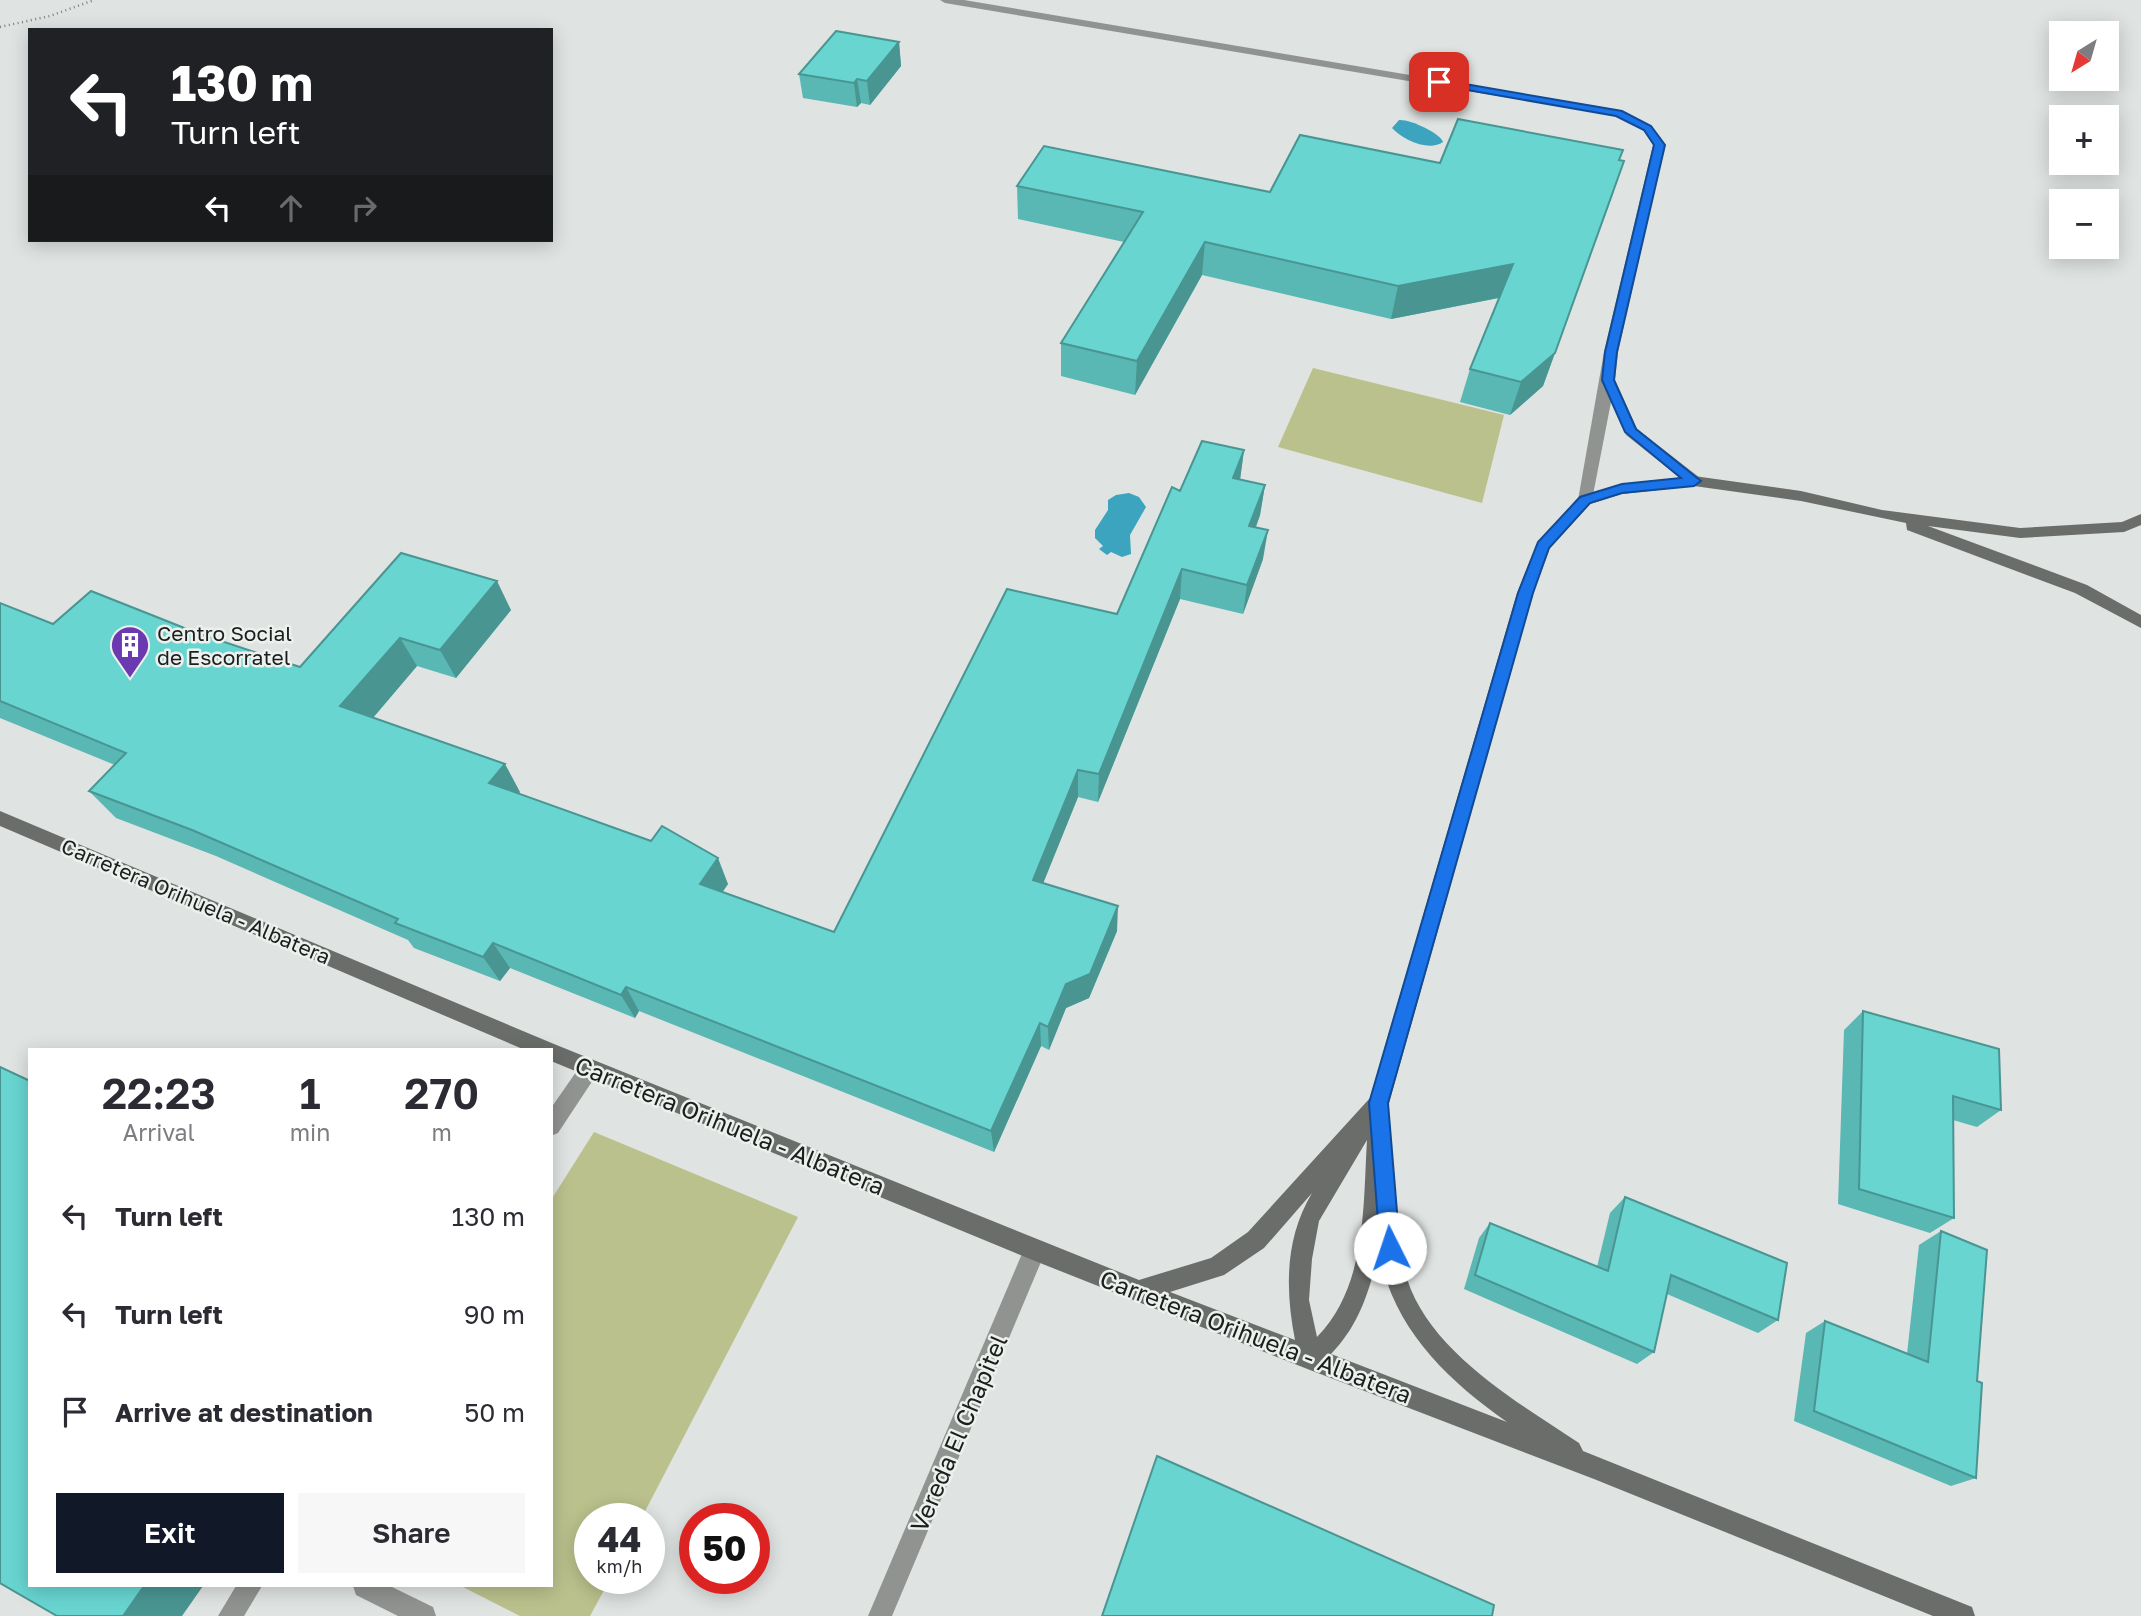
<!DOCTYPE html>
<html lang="en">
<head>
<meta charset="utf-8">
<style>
  body { margin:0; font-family:"Golos Text",sans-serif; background:#f7f7f7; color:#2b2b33; height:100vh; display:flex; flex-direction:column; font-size:26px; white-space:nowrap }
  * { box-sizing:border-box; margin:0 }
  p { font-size:23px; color:#7c7c81 }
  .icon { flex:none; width:38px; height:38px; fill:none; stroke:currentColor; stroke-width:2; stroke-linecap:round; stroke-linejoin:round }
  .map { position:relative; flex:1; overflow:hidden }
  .drawer { position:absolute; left:28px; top:1048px; width:525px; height:539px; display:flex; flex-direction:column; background:#fff; border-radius:0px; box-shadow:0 4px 18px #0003 }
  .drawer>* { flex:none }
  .banner { position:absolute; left:28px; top:28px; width:525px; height:214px; border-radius:0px; box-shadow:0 4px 18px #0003; background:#202124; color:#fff; overflow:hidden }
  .needle { width:46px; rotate:217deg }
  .fabs { position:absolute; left:2049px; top:21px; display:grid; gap:14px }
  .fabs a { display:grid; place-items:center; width:70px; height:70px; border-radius:0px; background:#fff; box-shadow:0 4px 18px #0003; font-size:35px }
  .speed { position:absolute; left:574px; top:1503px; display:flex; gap:14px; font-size:35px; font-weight:700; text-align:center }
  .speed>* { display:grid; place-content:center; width:91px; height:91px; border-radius:50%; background:#fff; box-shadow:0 4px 18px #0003; line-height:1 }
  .speed small { font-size:18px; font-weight:400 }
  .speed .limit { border:10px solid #d22; background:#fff; color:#111 }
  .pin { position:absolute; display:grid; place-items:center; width:60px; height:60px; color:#fff; margin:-30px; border-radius:14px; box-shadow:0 4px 10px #0006 }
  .me { position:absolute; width:77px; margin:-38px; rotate:356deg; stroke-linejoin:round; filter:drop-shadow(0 0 5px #0008) }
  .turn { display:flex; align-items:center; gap:24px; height:147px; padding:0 28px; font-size:32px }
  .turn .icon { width:91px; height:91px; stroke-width:2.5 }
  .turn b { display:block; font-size:49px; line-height:60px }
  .lanes { display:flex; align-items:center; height:66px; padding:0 28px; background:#0003; justify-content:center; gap:35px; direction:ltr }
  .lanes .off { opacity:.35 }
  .eta { display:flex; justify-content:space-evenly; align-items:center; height:119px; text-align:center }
  .eta b { font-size:42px; font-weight:600; line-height:49px }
  .primary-button { display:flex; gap:14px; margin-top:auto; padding:14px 28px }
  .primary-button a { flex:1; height:80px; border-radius:0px; background:#111827; color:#fff; font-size:28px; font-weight:600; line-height:80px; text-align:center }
  .primary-button a+a { background:#f7f7f7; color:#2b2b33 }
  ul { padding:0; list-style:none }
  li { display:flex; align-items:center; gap:21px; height:98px; padding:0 28px }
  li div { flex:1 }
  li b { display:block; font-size:26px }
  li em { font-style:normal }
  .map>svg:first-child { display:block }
  .green { fill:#bbc18c }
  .water { fill:#3da4bf }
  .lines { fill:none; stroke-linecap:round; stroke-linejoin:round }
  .path { stroke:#7c7f7e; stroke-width:2.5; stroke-dasharray:1 3.5; stroke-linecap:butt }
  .lane { fill:#919391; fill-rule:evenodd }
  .street { fill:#919391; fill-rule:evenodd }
  .secondary { fill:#6b6d6a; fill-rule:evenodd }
  .wall { fill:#59b7b4 }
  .shaded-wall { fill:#499592 }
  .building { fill:#68d5d1; stroke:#499592; stroke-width:2 }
  .route { fill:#1a73e8; stroke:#114b97; stroke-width:2 }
  .labels { text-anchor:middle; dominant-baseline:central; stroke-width:5; stroke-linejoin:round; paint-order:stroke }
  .poi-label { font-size:21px; fill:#1c1e1d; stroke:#ecf1ee; text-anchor:start }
  .street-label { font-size:21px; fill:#1c1e1d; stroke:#ecf1ee }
  .near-street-label { font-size:24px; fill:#1c1e1d; stroke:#ecf1ee }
</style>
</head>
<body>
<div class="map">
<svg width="2141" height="1616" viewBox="0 0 2141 1616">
  <rect width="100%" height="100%" fill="#dfe3e1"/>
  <!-- green -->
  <g class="green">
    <path d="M1313,368L1504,415L1482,503L1278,447Z"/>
    <path d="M594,1132L798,1217L641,1519H590V1578L610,1579L590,1616H520L461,1586H551V1200Z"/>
  </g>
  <!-- water -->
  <g class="water">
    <path d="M1399,120C1410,119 1440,133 1443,142C1429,152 1403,140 1392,128Z"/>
    <path d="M1129,493L1139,497L1146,507L1130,535L1131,554L1122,557L1111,552L1107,555L1099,549L1103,546L1095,538V530L1108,510V500L1116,495Z"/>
  </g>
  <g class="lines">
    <!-- path -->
    <path class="path" d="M0,27L50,16L94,0"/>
    <!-- lane -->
    <g class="lane">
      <path d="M590,1059L597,1062L600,1068L597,1074L558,1133L551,1136V1108L583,1062Z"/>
      <path d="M236,1586H262L244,1616H218Z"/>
      <path d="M353,1586H390L433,1607L436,1616H398L356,1595Z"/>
    </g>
    <!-- street -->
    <g class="street">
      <path d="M940,0H964L1619,110L1651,126L1665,145L1618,352L1615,380L1637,429L1699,477L1701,481L1699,485H1689L1626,435L1611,402L1592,500L1585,505L1578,500L1604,352L1653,145L1643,130L1616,116L945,3Z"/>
      <path d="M1035,1239L1043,1242L1046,1250L892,1616H868L1027,1242Z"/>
    </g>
    <!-- secondary -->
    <path class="secondary" d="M1694,476L1801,491L1882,510L2020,528L2122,522L2141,514V525L2124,532L2020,538L1928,526L2087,585L2141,615V628L2075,593L1907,530L1906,523L1801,501L1694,486L1622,494L1590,504L1550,548L1533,593L1389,1103L1386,1164L1391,1166L1394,1173C1397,1208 1396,1245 1407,1279C1431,1353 1519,1403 1579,1443L1583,1451L1972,1607L1975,1616H1933L1594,1479L1310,1370L1035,1261L551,1061V1050H525L0,826V811L554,1044L1139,1280L1211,1258L1248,1232L1370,1098L1517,593L1538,542L1580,496L1622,484ZM1367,1140C1363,1206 1367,1286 1317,1337L1309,1300L1312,1259L1319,1221ZM1312,1193C1285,1238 1285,1289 1295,1340L1170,1292L1224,1275L1264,1248ZM1379,1252C1393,1328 1446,1379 1507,1422L1331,1354C1360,1324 1369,1291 1379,1252Z"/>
  </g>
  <!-- wall -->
  <g class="wall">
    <path d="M899,42L901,66L870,105L861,103L857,107L803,98L799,74Z"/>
    <path d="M1619,160L1613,194L1543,386L1510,415L1460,402L1470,369L1499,298L1391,319L1202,275L1135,395L1061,376V343L1124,242L1018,219L1017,186L1270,192L1440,163Z"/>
    <path d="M1244,450L1240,479L1265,485L1260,515L1256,527L1263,559L1243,614L1180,599L1098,802L1078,797L1043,883L1117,931L1089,998L1066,1008L1049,1050L1041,1046L994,1152L639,1011L635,1018L510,968L500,981L414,948L408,940L216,856L116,818L89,791L115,765L0,718V603L53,624L197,633L300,667L401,553L511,610L456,678L417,666L373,718L520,792L518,794L728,884L722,892L834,932L1117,614L1180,491Z"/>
    <path d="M1863,1011L2001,1110L1977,1127L1953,1120L1954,1218L1930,1233L1838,1204L1844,1030Z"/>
    <path d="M1625,1197L1778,1320L1758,1333L1667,1294L1654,1352L1637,1364L1464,1289L1479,1238L1490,1223L1597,1267L1610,1213Z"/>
    <path d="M1941,1231L1977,1381L1976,1478L1951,1486L1794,1421L1806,1333L1825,1321L1907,1354L1919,1245Z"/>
  </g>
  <!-- shaded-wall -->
  <g class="shaded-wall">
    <path d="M899,42L901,66L870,105L867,81Z"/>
    <path d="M857,79L861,103L857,107L854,83Z"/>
    <path d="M1624,161L1543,386L1510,415L1521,382Z"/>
    <path d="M1205,242L1202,275L1135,395L1137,361Z"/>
    <path d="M1513,264L1503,297L1391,319L1398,286Z"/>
    <path d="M1244,450L1240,480L1233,478Z"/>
    <path d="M1265,485L1260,515L1245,556L1249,526Z"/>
    <path d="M1268,530L1263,559L1243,614L1247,585Z"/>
    <path d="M1182,569L1180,599L1098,802L1099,774Z"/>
    <path d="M497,581L511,610L456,678L440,650Z"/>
    <path d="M400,638L417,666L359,734L340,706Z"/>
    <path d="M505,764L520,792L505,810L489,783Z"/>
    <path d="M1078,770V797L1034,906L1033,880Z"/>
    <path d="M718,858L728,884L711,909L700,884Z"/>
    <path d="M1118,906L1117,931L1089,998L1066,1008L1049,1050L1048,1027L1066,984Z"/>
    <path d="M493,943L510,968L500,981L483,957Z"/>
    <path d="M626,987L639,1011L635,1018L621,995Z"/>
    <path d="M1040,1023L1041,1046L994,1152L991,1131Z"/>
    <path d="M144,1586H203L182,1616H123Z"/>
  </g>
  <!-- building -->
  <g class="building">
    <path d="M836,31L899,42L867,81L857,79L854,83L799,74Z"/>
    <path d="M1458,119L1623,150L1619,160L1624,161L1555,353L1521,382L1470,369L1513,264L1398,286L1205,242L1137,361L1061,343L1143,212L1017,186L1044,146L1270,192L1300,135L1440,163Z"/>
    <path d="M1202,441L1244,450L1233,478L1265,485L1249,526L1268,530L1247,585L1182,569L1099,774L1078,770L1033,880L1118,906L1090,974L1066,984L1048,1027L1040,1023L991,1131L626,987L621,995L493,943L483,957L395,923L398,919L192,830L89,791L126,753L0,701V603L53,624L91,591L197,633L300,667L401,553L497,581L440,650L400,638L340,706L505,764L489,783L651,841L662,826L718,858L700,884L834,932L1007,589L1117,614L1172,487L1180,491Z"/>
    <path d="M1863,1011L1999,1049L2001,1110L1953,1096L1954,1218L1859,1189Z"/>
    <path d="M0,1067L30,1081V1586H144L123,1616H57L0,1583Z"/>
    <path d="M1625,1197L1787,1263L1778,1320L1671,1275L1654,1352L1475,1275L1490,1223L1608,1271Z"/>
    <path d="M1941,1231L1987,1250L1977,1381L1982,1383L1976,1478L1814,1411L1825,1321L1928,1362Z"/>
    <path d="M1157,1456L1494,1605L1492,1616H1102Z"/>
  </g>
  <!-- route -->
  <path class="route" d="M1436,79L1622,111L1651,126L1665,145L1617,352L1614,380L1636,429L1701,481L1694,486L1622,493L1590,503L1549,548L1533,593L1388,1103L1400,1248L1397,1254L1390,1257L1383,1254L1380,1248L1369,1103L1518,593L1538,542L1580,497L1622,484L1681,478L1625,432L1602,380L1605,352L1654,145L1644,130L1616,116L1439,85L1436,84Z"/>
  <!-- icons -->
  <defs>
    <g id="building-pin" transform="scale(2.0125)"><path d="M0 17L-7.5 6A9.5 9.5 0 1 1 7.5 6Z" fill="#6b3ab1" stroke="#ecf1ee"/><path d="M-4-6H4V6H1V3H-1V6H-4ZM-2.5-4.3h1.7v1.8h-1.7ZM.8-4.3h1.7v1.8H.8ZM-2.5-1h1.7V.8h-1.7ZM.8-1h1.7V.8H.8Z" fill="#fff"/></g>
  </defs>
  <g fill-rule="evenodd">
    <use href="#building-pin" x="130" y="645"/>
  </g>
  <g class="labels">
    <!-- poi labels -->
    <g class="poi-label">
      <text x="157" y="633">Centro Social<tspan x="157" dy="24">de Escorratel</tspan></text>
    </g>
    <!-- street labels -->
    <g class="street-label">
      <text transform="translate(196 901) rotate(23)">Carretera Orihuela - Albatera</text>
    </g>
    <!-- near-street labels -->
    <g class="near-street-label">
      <text transform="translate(730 1125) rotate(22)">Carretera Orihuela - Albatera</text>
      <text transform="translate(1256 1336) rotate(21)">Carretera Orihuela - Albatera</text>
      <text transform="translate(958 1433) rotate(-67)">Vereda El Chapitel</text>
    </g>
  </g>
</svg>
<div class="fabs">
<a><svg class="needle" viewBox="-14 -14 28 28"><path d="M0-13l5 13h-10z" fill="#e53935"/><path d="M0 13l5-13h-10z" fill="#7c7c81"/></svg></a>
<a>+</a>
<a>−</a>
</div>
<div class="speed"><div>44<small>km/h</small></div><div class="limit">50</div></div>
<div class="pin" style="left:1439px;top:82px;background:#d93025"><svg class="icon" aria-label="arrive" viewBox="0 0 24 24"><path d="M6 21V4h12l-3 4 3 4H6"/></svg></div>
<svg class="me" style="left:1390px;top:1248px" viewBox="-20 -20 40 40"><circle r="19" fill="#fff"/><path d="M0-13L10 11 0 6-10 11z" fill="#1a73e8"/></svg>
<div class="banner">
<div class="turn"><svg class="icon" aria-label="left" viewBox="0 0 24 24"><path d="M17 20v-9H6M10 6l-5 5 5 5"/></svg><div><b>130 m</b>Turn left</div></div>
<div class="lanes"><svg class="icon" aria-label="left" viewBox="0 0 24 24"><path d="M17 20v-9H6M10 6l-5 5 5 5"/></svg><svg class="icon off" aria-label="ahead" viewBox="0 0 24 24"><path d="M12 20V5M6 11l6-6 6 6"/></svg><svg class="icon off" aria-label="right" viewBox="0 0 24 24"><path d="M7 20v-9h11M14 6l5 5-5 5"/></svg></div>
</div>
<section class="drawer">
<div class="eta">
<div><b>22:23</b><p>Arrival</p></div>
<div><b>1</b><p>min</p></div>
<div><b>270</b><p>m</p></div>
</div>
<ul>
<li><svg class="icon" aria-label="left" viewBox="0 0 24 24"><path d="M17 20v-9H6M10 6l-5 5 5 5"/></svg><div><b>Turn left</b></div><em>130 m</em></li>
<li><svg class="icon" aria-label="left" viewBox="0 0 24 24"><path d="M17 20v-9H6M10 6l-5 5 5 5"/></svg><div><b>Turn left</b></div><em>90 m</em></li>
<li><svg class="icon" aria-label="arrive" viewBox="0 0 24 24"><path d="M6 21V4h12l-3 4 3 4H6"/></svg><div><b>Arrive at destination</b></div><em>50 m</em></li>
</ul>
<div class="primary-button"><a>Exit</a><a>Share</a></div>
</section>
</div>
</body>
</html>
